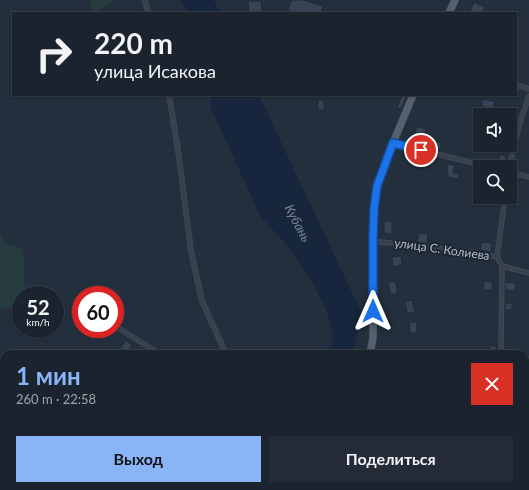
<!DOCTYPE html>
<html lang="ru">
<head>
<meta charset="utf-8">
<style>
  body { margin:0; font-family:Lato,sans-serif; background:#242b36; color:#f1f3f6; height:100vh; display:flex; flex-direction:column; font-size:15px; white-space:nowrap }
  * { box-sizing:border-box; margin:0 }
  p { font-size:13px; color:#a0a4aa }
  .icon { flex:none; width:22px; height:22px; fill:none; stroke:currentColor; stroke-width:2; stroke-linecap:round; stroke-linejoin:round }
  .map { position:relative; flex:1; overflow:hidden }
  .panel { position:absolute; left:0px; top:350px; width:529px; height:140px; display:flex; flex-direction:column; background:#1b232e; border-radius:12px 12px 0 0; box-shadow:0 1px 3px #0004,0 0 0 1px #39404a }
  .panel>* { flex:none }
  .banner { position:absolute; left:12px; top:12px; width:505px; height:84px; border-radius:0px; box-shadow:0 1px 3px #0004,0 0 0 1px #39404a; background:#1b232e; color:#f1f3f6; overflow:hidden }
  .buttons { position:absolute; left:473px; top:108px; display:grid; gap:8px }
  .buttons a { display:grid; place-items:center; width:44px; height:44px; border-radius:0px; background:#1b232e; box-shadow:0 1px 3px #0004,0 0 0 1px #39404a; font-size:20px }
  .speed { position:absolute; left:12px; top:286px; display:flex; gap:8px; font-size:20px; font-weight:700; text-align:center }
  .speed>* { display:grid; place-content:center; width:52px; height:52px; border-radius:50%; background:#1b232e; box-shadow:0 1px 3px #0004,0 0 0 1px #39404a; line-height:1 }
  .speed small { font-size:10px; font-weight:400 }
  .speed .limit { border:6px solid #d22; background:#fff; color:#111 }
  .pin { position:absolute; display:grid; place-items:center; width:34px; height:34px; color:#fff; margin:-17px; border:2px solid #fff; border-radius:50%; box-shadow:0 1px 4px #0007 }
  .me { position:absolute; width:44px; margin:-22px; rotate:0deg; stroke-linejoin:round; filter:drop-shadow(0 0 3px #0008) }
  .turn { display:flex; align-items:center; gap:14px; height:84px; padding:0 16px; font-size:18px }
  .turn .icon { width:52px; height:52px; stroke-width:2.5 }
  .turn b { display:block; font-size:28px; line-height:34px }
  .round { display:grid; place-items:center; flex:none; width:42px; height:42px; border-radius:0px; background:#242b36 }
  .headline { display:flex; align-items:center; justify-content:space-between; height:68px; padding:0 16px }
  h1 { font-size:24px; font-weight:700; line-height:30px; color:#8ab4f8 }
  .primary-button { display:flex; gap:8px; margin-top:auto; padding:8px 16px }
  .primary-button a { flex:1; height:46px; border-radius:0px; background:#8ab4f8; color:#111; font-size:16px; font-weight:700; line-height:46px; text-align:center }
  .primary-button a+a { background:#242b36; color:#f1f3f6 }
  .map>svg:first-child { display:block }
  .green { fill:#263c3f }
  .water { fill:#17263c }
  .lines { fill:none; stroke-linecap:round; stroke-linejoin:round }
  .stream { stroke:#17263c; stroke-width:1.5 }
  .building { fill:#364354; stroke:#1f2835 }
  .minor-casing { stroke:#414a57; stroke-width:5.5 }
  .tertiary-casing { stroke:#414a57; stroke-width:6 }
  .primary-casing { stroke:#414a57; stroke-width:8 }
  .minor { stroke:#38414e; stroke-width:4 }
  .tertiary { stroke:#38414e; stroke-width:5 }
  .primary { stroke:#56606e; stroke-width:7 }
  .route-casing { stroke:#114b97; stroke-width:10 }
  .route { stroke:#1a73e8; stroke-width:7 }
  .labels { text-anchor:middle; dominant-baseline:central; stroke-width:4; stroke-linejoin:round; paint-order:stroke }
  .street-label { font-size:12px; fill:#b4bcc9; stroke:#1d2633 }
  .water-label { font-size:13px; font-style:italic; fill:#6d86a8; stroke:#1d2633 }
</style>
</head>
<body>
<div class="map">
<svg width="529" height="490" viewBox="0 0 529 490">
  <rect width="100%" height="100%" fill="#242f3e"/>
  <!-- green -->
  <g class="green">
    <path d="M90,0H112V1L94,13Z"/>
    <path d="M0,234L6,245L23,248L25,289L51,287L49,295H21V307L0,309Z"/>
    <path d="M0,439H4V474L0,471Z"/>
  </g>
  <!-- water -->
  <g class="water">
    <path d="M180,0H214L220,13H188Z"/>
    <path d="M211,95H259L362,314L353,354H330L333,337L327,312L310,278L284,242L261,217L211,109Z"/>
    <rect x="287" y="486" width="49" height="4"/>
  </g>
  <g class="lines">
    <!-- stream -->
    <path class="stream" d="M0,461H4"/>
  </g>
  <!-- building -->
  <g class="building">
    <path d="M291,0H304L323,6L321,13H298L288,10Z"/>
    <path d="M248,1H261L262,13H249Z"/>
    <path d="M474,2L485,7L482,13H469Z"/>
    <path d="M402,95H407L401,109L397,108Z"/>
    <path d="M483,99L495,102L493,109L481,106Z"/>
    <rect x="318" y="100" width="6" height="10"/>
    <path d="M417,126L426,129L423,141L414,138Z"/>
    <path d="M432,140L442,143L439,151L430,149V144H432Z"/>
    <path d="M500,155L506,156L505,165L498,164Z"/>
    <path d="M418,156L426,158L424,166L416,164Z"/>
    <path d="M448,164L455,165L453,173L459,174L458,179L448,177L447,171Z"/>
    <path d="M510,179L517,180L516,191L510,190Z"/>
    <path d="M384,221H392V234L384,233Z"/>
    <path d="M419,233L428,234L427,244L417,242Z"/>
    <path d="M482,242L492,243L491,252L480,250Z"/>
    <path d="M401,256L402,265L393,267L392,257Z"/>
    <path d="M395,281L398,293L391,295L388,283Z"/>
    <path d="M484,281L492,282V290H483Z"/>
    <path d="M505,282L516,283L515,291L505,290Z"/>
    <path d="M412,300L415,312L407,313L405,301Z"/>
    <rect x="505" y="303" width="7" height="7"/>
    <path d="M409,322H417V333H410Z"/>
    <path d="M126,340L132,345L125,354L119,350Z"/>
    <path d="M490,345L497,347L496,354H489Z"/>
  </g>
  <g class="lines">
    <!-- minor casing -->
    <g class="minor-casing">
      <g id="minor">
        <path d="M516,85L529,89"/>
        <path d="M393,143L489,167"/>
        <path d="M509,167L520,122L529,96"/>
        <path d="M510,172L529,177"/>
        <path d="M373,241L470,252L497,257L502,266L529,273"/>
        <path d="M497,257L505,197"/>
        <path d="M115,326L160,354"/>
        <path d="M501,354L502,266"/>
        <path d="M525,366L529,368"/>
        <path d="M525,460L529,461"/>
        <path d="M255,486L257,490"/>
        <path d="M466,490L468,486"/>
      </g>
    </g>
    <!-- tertiary casing -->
    <g class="tertiary-casing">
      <g id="tertiary">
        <path d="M145,0L148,13"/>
        <path d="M169,95L178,150L191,251L202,301L226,354"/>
        <path d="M240,490L241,486"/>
      </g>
    </g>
    <!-- primary casing -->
    <g class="primary-casing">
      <g id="primary">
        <path d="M449,13L455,0"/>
        <path d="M370,354L373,338V241L374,210L377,187L393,143L413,95"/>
        <path d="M350,490V486"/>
      </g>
    </g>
    <!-- minor -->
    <use href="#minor" class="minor"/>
    <!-- tertiary -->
    <use href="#tertiary" class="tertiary"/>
    <!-- primary -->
    <use href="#primary" class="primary"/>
  </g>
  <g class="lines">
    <!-- route casing -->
    <g class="route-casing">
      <path id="route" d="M373,311V241L374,210L377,186L393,143L421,150"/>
    </g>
    <!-- route -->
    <use href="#route" class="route"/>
  </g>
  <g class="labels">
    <!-- street labels -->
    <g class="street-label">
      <text transform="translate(442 249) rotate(8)">улица С. Колиева</text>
    </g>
    <!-- water labels -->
    <g class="water-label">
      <text transform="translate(298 223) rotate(62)">Кубань</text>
    </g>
  </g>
</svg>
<div class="buttons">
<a><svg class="icon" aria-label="sound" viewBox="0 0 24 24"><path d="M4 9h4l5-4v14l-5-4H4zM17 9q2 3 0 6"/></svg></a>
<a><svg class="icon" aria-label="search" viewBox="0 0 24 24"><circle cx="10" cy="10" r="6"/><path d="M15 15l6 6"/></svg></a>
</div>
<div class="speed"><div>52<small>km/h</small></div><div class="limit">60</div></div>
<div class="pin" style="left:421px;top:150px;background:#d93025"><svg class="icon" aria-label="arrive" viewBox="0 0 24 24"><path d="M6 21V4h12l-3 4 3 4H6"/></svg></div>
<svg class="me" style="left:373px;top:311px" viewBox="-20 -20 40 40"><path d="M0-17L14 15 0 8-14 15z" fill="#1a73e8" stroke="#fff" stroke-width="4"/></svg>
<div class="banner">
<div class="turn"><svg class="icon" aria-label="right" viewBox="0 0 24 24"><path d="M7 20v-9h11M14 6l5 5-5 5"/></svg><div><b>220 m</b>улица Исакова</div></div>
</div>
<section class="panel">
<div class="headline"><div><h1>1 мин</h1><p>260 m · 22:58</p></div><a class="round" style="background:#d93025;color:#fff"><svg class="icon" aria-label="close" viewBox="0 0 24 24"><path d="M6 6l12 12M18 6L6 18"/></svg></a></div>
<div class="primary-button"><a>Выход</a><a>Поделиться</a></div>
</section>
</div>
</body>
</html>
